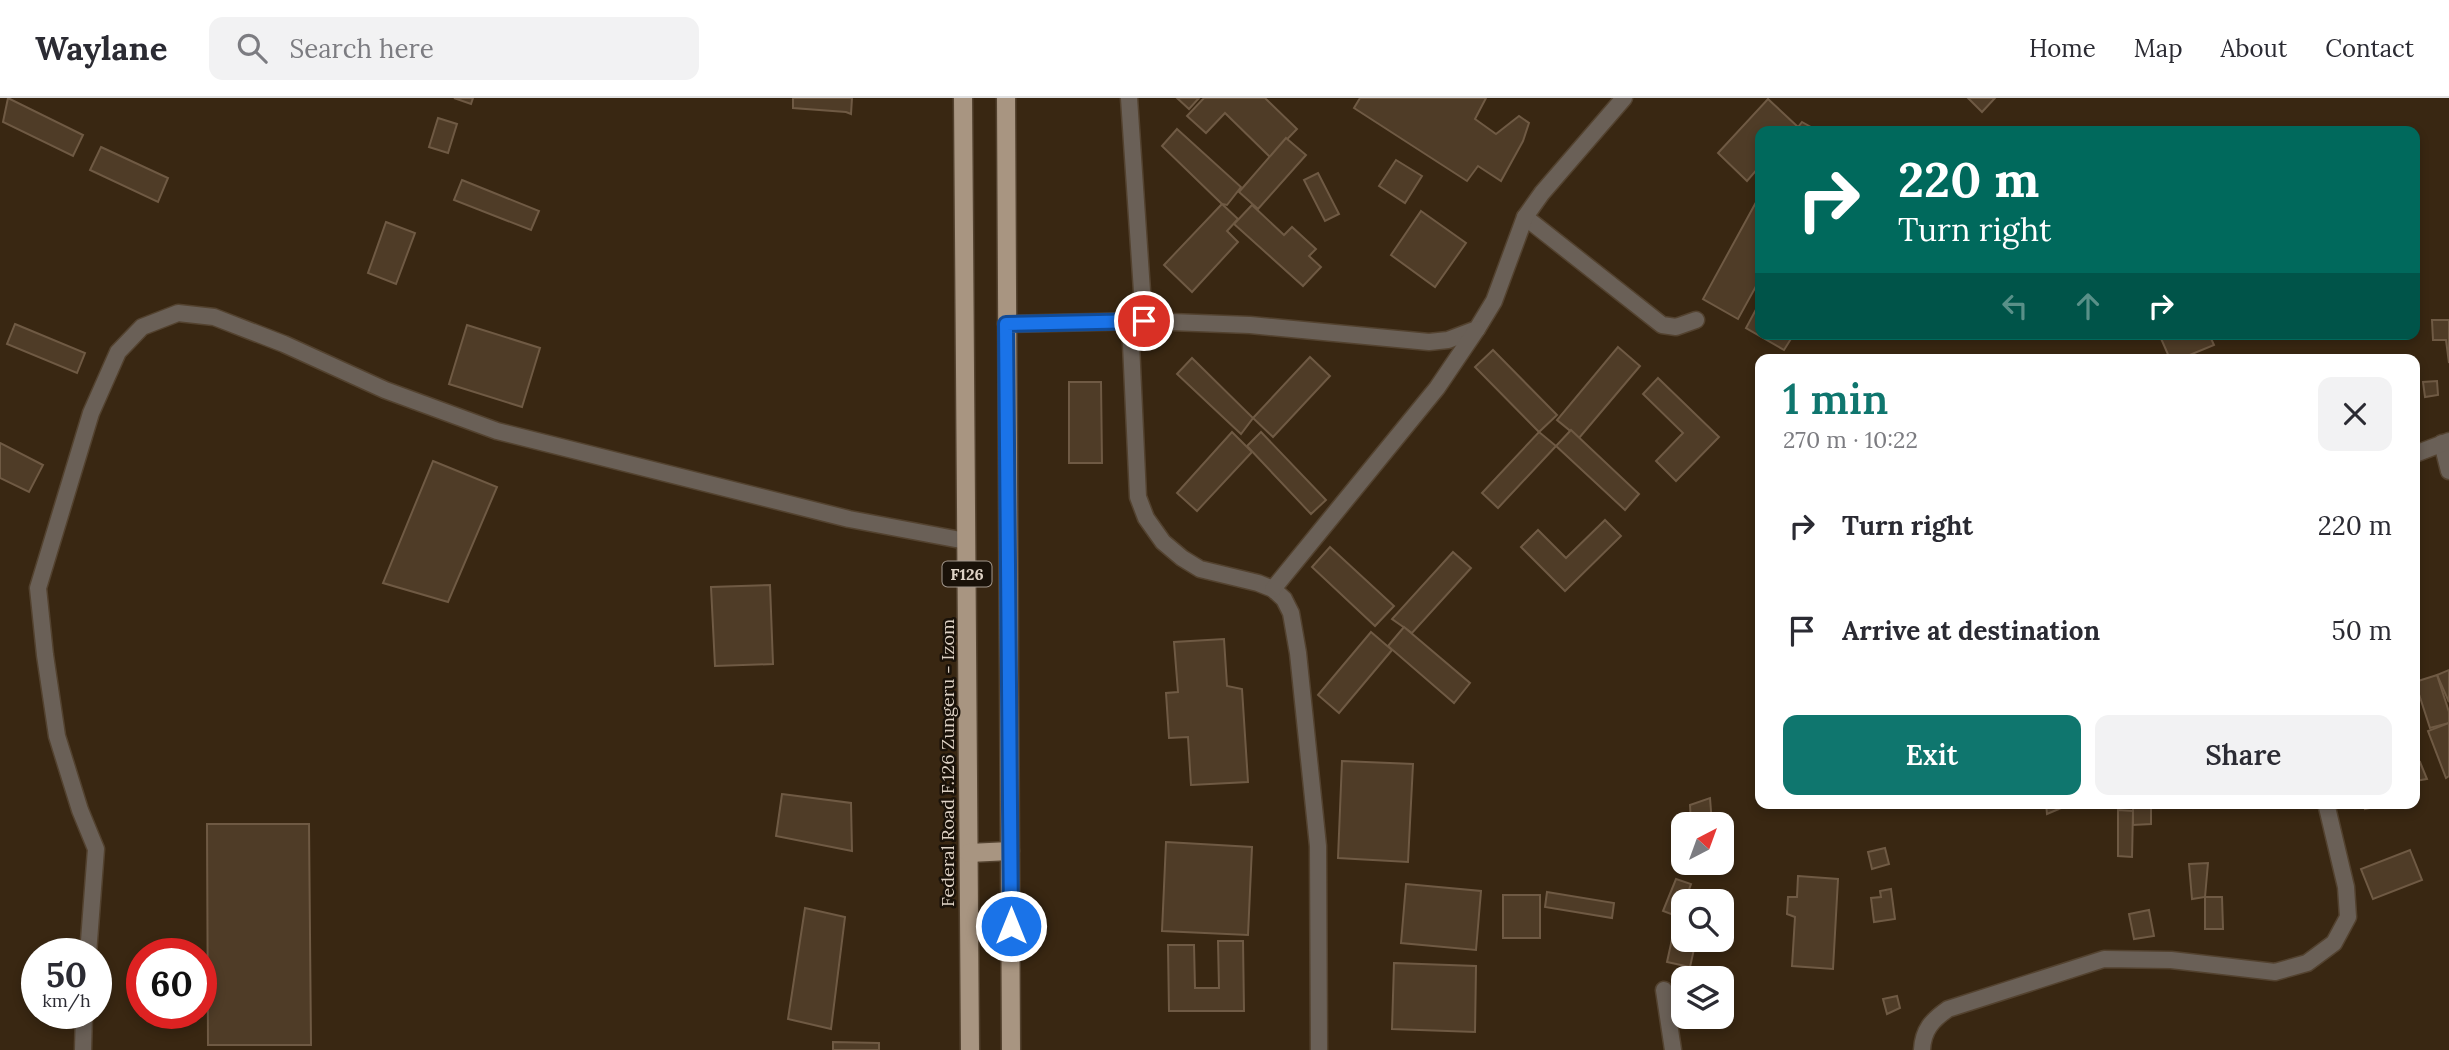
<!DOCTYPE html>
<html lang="en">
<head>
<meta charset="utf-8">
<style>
  body { margin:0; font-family:Lora,serif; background:#f2f2f3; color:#2b2b33; height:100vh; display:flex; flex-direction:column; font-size:26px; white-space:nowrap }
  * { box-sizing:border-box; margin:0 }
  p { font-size:23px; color:#7c7c81 }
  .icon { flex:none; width:38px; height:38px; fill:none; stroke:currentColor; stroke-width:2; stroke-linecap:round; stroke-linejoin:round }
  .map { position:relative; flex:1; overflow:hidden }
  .panel { position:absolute; left:1755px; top:256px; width:665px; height:455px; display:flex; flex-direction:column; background:#fff; border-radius:14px; box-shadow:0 4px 10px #0003 }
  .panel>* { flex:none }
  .top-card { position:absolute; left:1755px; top:28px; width:665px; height:214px; border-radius:14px; box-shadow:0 4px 10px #0003; background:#00695c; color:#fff; overflow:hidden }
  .needle { width:46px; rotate:41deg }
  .buttons { position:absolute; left:1671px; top:714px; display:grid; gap:14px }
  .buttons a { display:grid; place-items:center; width:63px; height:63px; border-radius:14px; background:#fff; box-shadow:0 4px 10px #0003; font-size:35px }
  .speed { position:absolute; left:21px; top:840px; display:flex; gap:14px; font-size:35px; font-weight:700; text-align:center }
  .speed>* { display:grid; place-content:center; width:91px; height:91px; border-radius:50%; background:#fff; box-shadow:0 4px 10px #0003; line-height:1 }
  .speed small { font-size:18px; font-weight:400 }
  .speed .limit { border:10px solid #d22; background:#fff; color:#111 }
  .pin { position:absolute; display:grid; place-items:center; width:60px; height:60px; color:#fff; margin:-30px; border:4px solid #fff; border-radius:50%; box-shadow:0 2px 7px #0007 }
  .me { position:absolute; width:77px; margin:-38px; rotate:0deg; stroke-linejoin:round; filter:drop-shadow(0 0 5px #0008) }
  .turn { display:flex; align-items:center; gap:24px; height:147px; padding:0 28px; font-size:32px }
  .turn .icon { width:91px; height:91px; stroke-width:2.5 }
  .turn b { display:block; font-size:49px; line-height:60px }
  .lanes { display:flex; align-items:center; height:66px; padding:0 28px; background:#0003; justify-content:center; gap:35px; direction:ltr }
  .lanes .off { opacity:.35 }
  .round { display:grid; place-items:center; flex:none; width:74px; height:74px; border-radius:14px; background:#f2f2f3 }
  .summary { display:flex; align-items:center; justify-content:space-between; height:119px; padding:0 28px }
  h1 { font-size:42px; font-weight:600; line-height:52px; color:#0f766e }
  .button { display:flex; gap:14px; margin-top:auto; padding:14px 28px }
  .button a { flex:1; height:80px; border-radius:14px; background:#0f766e; color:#fff; font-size:28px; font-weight:600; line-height:80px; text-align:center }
  .button a+a { background:#f2f2f3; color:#2b2b33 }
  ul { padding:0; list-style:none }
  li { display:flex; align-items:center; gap:21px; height:105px; padding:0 28px }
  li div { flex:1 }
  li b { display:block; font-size:26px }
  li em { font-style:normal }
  header { display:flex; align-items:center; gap:42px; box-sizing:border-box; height:98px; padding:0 35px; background:#fff; border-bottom:2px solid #e1e1e2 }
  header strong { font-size:33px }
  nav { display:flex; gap:38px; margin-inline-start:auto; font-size:24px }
  .search { width:490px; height:63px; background:#f2f2f3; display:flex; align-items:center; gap:18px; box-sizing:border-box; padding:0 24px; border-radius:14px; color:#7c7c81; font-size:26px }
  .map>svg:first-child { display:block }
  .building { fill:#4f3c27; stroke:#6f5a44; stroke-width:2 }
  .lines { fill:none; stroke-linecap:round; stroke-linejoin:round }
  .minor-casing { stroke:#53422f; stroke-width:19 }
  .primary-casing { stroke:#53422f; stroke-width:21 }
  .minor { stroke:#6a6057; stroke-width:16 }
  .primary { stroke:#a89581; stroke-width:18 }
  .route-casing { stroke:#114b97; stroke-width:18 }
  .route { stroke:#1a73e8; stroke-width:12 }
  .labels { text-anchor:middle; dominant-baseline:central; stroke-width:5; stroke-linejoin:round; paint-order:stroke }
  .shield { fill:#1a1209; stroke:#a3988d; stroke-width:2 }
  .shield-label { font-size:16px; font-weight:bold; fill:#ded2c5 }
  .street-label { font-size:18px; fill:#ded2c5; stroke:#1a1209 }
</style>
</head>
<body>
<header>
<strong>Waylane</strong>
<div class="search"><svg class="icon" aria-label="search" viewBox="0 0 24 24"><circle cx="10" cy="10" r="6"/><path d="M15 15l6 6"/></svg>Search here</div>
<nav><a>Home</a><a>Map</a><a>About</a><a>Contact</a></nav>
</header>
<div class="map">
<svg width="2449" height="952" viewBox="0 0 2449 952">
  <rect width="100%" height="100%" fill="#392712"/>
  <!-- building -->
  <g class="building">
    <path d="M8,0L83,37L73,58L3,24Z"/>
    <path d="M454,0H473L471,6Z"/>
    <path d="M793,0H852L851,16L846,14L793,10Z"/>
    <path d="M1177,0H1199L1189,11Z"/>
    <path d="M1204,0H1265L1297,31L1270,59L1225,15L1206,35L1187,18Z"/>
    <path d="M1360,0H1486L1475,21L1496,36L1519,18L1529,25L1523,43L1501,83L1478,68L1467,83L1354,10Z"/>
    <path d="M1968,0H1995L1982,14Z"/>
    <path d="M1768,1L1798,29L1793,33H1760V68L1747,83L1718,55Z"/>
    <path d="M438,20L457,26L448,55L429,49Z"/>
    <path d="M1802,24L1818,33H1795Z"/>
    <path d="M1177,31L1241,89L1227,107L1222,106L1162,48Z"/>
    <path d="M1286,40L1306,57L1258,111L1239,94Z"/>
    <path d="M101,49L168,80L158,104L90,72Z"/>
    <path d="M1396,62L1422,78L1405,105L1379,88Z"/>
    <path d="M1318,75L1339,116L1325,123L1304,82Z"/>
    <path d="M462,82L539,113L531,132L454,102Z"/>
    <path d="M1760,97V181L1738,221L1703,201Z"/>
    <path d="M1222,106L1238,121L1227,133L1238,144L1192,194L1164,167Z"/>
    <path d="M1252,107L1284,137L1292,129L1316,151L1309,158L1321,169L1303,188L1234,126Z"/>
    <path d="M1421,113L1466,145L1435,189L1391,157Z"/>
    <path d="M386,124L415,135L396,186L368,175Z"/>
    <path d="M1760,204V236H1794L1784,252L1746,230Z"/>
    <path d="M2432,222H2449V265L2446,242H2433Z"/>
    <path d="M15,226L85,255L77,275L7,246Z"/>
    <path d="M467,227L540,250L522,309L449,286Z"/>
    <path d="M2159,236H2209L2214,247L2180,261H2170Z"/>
    <path d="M1618,249L1640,268L1579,340L1557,322Z"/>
    <path d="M1493,252L1557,317L1539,334L1475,269Z"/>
    <path d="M1310,259L1330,278L1273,339L1253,320Z"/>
    <path d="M1192,260L1253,320L1241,336L1177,276Z"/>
    <path d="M1658,280L1719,339L1676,383L1656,363L1683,335L1643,296Z"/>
    <path d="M2437,283L2438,297L2425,299L2423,284Z"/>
    <path d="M1069,284H1101L1102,365H1069Z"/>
    <path d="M1571,332L1639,396L1625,412L1556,348Z"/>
    <path d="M1232,334L1252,354L1197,413L1177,395Z"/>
    <path d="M1261,334L1326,402L1311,416L1247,348Z"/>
    <path d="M1539,334L1556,348L1498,410L1482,395Z"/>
    <path d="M0,345L43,367L29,394L0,380Z"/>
    <path d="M433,363L497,389L448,504L383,485Z"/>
    <path d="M1605,422L1621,438L1565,493L1521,449L1538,432L1566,460Z"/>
    <path d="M1330,449L1394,508L1375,528L1312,469Z"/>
    <path d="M1453,454L1471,470L1412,535L1392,521Z"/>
    <path d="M770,487L773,566L715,568L711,489Z"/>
    <path d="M1404,529L1470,585L1454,605L1388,548Z"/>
    <path d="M1371,534L1392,552L1339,615L1318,597Z"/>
    <path d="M1224,541L1227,588L1242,591L1248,684L1191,687L1188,639L1169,640L1166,595L1178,594L1174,544Z"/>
    <path d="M2449,572V604L2437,577Z"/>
    <path d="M2437,577L2449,614V625L2430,630L2415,584Z"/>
    <path d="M2449,625V678L2446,680L2428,633Z"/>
    <path d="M1342,663L1413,666L1408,764L1338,760Z"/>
    <path d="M2420,664L2427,681L2415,683V665Z"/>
    <path d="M782,696L851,705L852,753L776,738Z"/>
    <path d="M1710,700L1712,726H1691L1690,707Z"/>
    <path d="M2046,705H2073L2047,716Z"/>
    <path d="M2133,705H2151V726L2133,727Z"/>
    <path d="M2364,705H2394L2365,711Z"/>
    <path d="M2118,712L2133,713L2132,759L2118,758Z"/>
    <path d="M207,726H309L311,947H208Z"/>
    <path d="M1166,744L1252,749L1248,837L1162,833Z"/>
    <path d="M1885,750L1889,766L1872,771L1868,754Z"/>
    <path d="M2410,752L2422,782L2373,801L2361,771Z"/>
    <path d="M2208,765L2205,799L2192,801L2189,766Z"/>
    <path d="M1798,778L1838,781L1833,871L1792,868L1795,819L1787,816L1788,799H1797Z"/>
    <path d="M1676,781L1691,786L1679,819L1663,813Z"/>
    <path d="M1406,786L1481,793L1476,852L1401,845Z"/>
    <path d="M1891,791L1895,821L1874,824L1871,800L1881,799L1880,793Z"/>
    <path d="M1547,794L1614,805L1612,820L1545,809Z"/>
    <rect x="1503" y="797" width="37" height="43"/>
    <path d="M2205,799H2222L2223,831H2205Z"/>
    <path d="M805,810L845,819L831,931L788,921Z"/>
    <path d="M2149,812L2154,838L2134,841L2129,816Z"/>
    <path d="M1679,819L1684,821V842H1696L1690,869L1667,864L1676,823Z"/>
    <path d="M1218,843H1243L1244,913H1169L1168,847H1194L1195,890H1219Z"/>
    <path d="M1394,865L1476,868L1475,934L1392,931Z"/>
    <path d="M1897,898L1900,910L1887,916L1883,901Z"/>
    <path d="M833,944L879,945V952H833Z"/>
  </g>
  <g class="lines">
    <!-- minor casing -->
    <g class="minor-casing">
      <g id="minor">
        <path d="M1129,0L1144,223"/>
        <path d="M1525,119L1662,227L1676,229L1696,222"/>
        <path d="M1130,224L1138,399L1146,420L1163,444L1182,460L1200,471L1258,485L1273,491L1284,501L1291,515L1298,555L1318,748L1319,952"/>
        <path d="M1006,226L1144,223L1250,227L1429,244L1448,242L1477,231L1494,203L1525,119L1542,95L1624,0"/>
        <path d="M2442,345L2449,373"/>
        <path d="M2415,356L2449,343"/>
        <path d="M1273,491L1437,290L1477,231"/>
        <path d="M88,856L96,751L80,712L57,638L45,557L38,490L91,315L118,254L142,229L178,215L214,219L284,246L385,292L497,333L849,421L966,443"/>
        <path d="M1664,892L1673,952"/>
        <path d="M83,952L84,915"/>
        <path d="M1922,952C1923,932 1932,922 1948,911L2104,861L2171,862L2275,874L2307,865L2334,845L2348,819L2346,789L2326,705"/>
      </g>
    </g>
    <!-- primary casing -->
    <g class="primary-casing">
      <g id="primary">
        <path d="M963,0L970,952"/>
        <path d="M1006,0L1011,952"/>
        <path d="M969,755L1010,753"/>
      </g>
    </g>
    <!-- minor -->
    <use href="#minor" class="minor"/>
    <!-- primary -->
    <use href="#primary" class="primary"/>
  </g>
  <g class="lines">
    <!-- route casing -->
    <g class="route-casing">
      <path id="route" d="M1011,828L1006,226L1144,223"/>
    </g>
    <!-- route -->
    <use href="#route" class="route"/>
  </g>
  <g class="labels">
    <!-- shield labels -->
    <rect class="shield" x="942.5" y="463.5" width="49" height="25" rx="5"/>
    <g class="shield-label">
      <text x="967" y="476">F126</text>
    </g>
    <!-- street labels -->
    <g class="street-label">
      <text transform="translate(947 665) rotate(-90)">Federal Road F.126 Zungeru - Izom</text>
    </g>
  </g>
</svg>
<div class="buttons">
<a><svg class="needle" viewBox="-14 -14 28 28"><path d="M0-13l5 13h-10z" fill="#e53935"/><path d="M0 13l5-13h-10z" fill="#7c7c81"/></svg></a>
<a><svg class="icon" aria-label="search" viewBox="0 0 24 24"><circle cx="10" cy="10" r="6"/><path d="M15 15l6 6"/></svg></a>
<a><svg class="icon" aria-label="layers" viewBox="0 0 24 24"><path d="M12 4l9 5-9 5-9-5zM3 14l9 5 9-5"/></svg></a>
</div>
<div class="speed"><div>50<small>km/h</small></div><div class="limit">60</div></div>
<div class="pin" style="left:1144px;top:223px;background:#d93025"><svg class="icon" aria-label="arrive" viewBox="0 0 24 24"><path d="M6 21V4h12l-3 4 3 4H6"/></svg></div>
<svg class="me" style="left:1011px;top:828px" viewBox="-20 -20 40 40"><circle r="17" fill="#1a73e8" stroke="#fff" stroke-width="3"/><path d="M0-11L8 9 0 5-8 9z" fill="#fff"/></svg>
<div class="top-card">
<div class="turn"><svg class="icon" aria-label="right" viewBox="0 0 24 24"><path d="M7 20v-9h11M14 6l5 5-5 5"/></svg><div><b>220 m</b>Turn right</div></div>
<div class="lanes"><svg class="icon off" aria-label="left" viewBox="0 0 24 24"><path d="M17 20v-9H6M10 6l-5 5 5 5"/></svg><svg class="icon off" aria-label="ahead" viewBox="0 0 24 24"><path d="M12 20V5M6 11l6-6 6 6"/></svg><svg class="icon" aria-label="right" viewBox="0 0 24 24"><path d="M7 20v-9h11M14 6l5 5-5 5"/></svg></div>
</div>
<section class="panel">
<div class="summary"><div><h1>1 min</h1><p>270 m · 10:22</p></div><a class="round"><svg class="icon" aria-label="close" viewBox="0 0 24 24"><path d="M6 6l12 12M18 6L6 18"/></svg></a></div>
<ul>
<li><svg class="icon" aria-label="right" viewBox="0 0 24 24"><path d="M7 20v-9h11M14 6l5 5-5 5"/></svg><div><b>Turn right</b></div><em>220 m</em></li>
<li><svg class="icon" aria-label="arrive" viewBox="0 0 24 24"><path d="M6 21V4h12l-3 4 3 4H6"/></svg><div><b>Arrive at destination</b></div><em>50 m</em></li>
</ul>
<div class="button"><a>Exit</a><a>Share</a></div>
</section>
</div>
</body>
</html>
